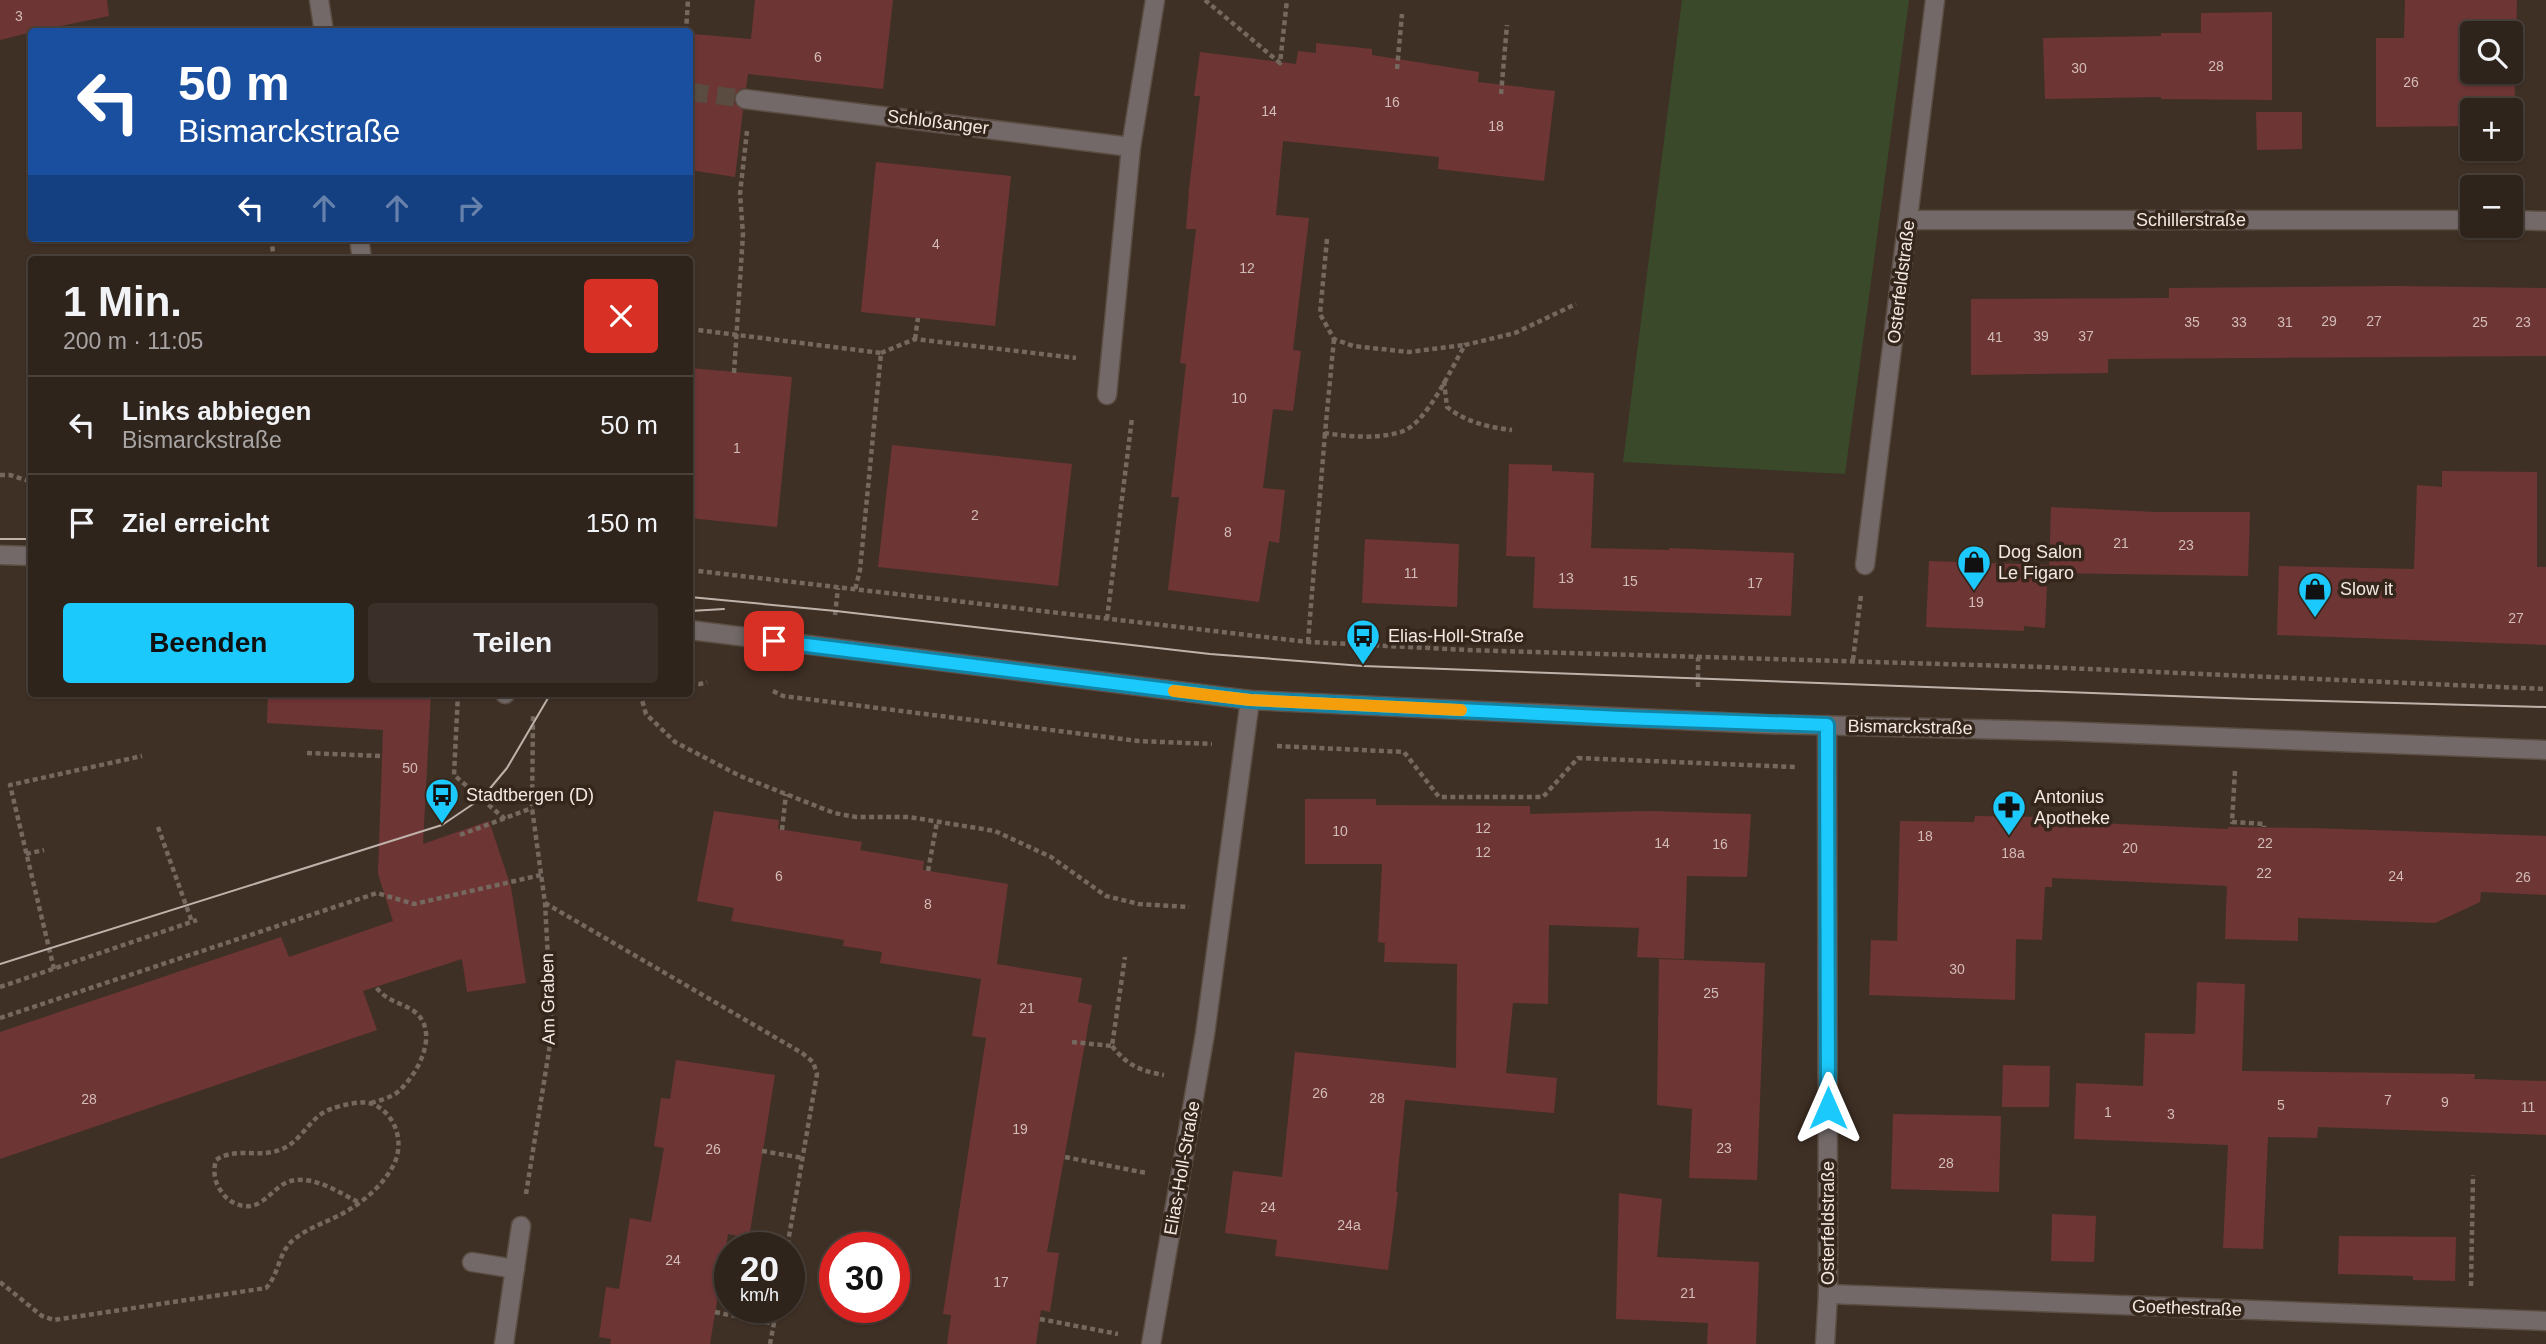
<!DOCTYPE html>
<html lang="de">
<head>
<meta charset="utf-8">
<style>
  body { margin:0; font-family:Helvetica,sans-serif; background:#3b3029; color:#f1f3f6; height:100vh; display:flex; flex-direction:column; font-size:26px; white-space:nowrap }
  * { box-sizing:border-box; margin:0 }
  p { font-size:23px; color:#a7a4a3 }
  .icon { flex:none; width:38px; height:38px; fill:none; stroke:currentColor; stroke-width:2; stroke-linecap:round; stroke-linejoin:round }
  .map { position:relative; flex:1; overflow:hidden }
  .sheet { position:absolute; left:28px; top:256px; width:665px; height:441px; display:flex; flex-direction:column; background:#2f241c; border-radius:7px; box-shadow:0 2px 5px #0004,0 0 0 2px #4a413b }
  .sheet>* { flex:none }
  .top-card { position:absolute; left:28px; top:28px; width:665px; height:214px; border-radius:7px; box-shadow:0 2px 5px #0004,0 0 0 2px #4a413b; background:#1a4fa0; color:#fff; overflow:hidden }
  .tools { position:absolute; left:2460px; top:21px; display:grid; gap:14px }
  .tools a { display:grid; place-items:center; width:63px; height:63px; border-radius:7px; background:#2f241c; box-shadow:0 2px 5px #0004,0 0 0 2px #4a413b; font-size:35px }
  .speed { position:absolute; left:714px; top:1232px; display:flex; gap:14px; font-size:35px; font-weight:700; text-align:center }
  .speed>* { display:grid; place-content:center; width:91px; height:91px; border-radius:50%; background:#2f241c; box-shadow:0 2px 5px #0004,0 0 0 2px #4a413b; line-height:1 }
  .speed small { font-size:18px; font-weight:400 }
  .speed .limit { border:10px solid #d22; background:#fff; color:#111 }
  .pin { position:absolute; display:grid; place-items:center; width:60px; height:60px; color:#fff; margin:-30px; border-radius:14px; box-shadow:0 4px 10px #0006 }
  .me { position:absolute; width:77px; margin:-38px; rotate:0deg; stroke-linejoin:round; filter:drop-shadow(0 0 5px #0008) }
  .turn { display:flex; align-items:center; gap:24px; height:147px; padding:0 35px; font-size:32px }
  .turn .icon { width:91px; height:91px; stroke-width:2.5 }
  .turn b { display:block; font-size:49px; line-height:60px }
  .lanes { display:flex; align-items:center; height:66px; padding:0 35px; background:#0003; justify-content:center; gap:35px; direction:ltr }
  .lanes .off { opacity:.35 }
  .round { display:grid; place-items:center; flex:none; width:74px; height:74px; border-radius:7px; background:#3b3029 }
  .head { display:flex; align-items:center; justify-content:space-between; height:119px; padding:0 35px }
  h1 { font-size:42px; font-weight:700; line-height:52px }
  .primary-button { display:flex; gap:14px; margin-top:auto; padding:14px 35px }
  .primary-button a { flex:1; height:80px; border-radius:7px; background:#1cc9fc; color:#111; font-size:28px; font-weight:700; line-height:80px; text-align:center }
  .primary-button a+a { background:#3b3029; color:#f1f3f6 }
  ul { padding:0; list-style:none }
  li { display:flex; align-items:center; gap:21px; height:98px; padding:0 35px; border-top:2px solid #4a413b }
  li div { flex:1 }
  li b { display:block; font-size:26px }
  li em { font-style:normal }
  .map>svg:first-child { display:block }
  .green { fill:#39492a }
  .building { fill:#6e3535; fill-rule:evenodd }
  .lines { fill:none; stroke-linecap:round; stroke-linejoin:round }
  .minor-tunnel { stroke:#5a4c41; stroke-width:18; stroke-dasharray:18 9; stroke-linecap:butt }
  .minor-casing { stroke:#5c4e43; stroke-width:21 }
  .path { stroke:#75685e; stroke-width:4.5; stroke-dasharray:5 3.5; stroke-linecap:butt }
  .minor { stroke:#736969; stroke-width:18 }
  .tram { stroke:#beb3ab; stroke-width:2 }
  .route-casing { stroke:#1283a4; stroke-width:18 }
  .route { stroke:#1cc9fc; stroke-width:12 }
  .slow { stroke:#f59e0b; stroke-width:12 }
  .labels { text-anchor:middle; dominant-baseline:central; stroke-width:7; stroke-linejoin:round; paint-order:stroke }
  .number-label { font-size:14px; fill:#d2bcb7 }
  .street-label { font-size:18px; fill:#f3e9e2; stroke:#34261b }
  .poi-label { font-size:18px; fill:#f3e9e2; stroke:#34261b; text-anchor:start }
</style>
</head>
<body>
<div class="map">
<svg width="2546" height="1344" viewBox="0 0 2546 1344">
  <rect width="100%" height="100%" fill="#3f3025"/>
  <!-- green -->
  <path class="green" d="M1682,0H1909L1845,474L1623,462Z"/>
  <!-- building -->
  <g class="building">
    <path d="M0,0H107L109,16L32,32L0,40Z"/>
    <path d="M755,0H893L883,89L748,74L746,88L740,89L734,97L735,104L743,110L735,177L690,170V62L693,34L751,39Z"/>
    <path d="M2405,0H2517L2514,126H2511V110H2473V126L2376,127V38H2404ZM2473,33H2511V72H2473Z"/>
    <path d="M2272,12V100L2161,99V97L2045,99L2043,38L2161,36V33H2201V13Z"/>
    <path d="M1316,43L1372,49V55L1479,72L1478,82L1555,91L1544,181L1438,169L1439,157L1283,141L1276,215L1309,218L1293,350L1301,351L1293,411L1273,409L1263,488L1285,490L1279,543L1269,541L1259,602L1168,590L1179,497H1171L1186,364L1180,363L1196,229H1186L1189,189L1200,96H1194L1200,52L1296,64L1298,51L1316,53Z"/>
    <path d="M2256,112H2302V149L2257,150Z"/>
    <path d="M876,162L1011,176L995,326L861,312Z"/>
    <path d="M2397,286L2546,288V356L2108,359V373L1971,375V299L2169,298V288Z"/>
    <path d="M690,368L792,377L777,527L690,518Z"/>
    <path d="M892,445L1072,464L1058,586L878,567Z"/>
    <path d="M1509,464L1552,465V471L1594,473L1591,548L1669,550V548L1794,553L1791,616L1533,608L1535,557L1506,556Z"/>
    <path d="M2442,471L2537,472V567H2546V645L2277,635L2279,566L2414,569L2417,485L2442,487Z"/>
    <path d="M2051,507L2156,512H2250L2248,576L2049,573Z"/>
    <path d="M1365,539L1459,544L1457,607L1362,603Z"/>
    <path d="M1929,561L2048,565L2045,628L2024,626V631L1926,627Z"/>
    <path d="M268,693H431L423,844L489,821L511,887L526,983L467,992L462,959L363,991L377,1030L0,1159V1032L281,937L289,957L393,921L378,874L383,730L267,723Z"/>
    <path d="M1305,799H1376V805L1530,806V814L1649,811L1751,814L1747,877L1687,876L1684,959L1637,957L1639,928L1549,925L1548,1004L1513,1003L1506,1073L1557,1078L1554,1113L1405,1100L1396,1192H1398L1388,1270L1275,1256L1277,1240L1225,1233L1233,1171L1282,1177L1295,1052L1456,1068L1457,964L1384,962L1385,943L1378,942L1382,864H1305Z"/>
    <path d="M714,811L779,820L778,829L862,842L860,850L924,861L923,870L1008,884L997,964L1082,978L1078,1002L1092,1005L1047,1252L1059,1253L1050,1312L1041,1310L1036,1344H947L951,1315L943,1314L986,1038L972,1036L981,979L880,963L882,952L843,946L844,940L731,921L734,908L697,901Z"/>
    <path d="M1975,816L2054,817V821L2228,829V827L2312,828L2546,836V895L2481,892L2480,902L2435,923L2298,918V941L2225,939L2227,886L2052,878V887H2045L2042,940L2016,939L2015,1000L1869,995L1871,940L1897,941L1900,821L1974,822Z"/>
    <path d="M1659,959L1765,963L1757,1180L1689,1178L1692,1109L1657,1105Z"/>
    <path d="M2197,982L2245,984L2242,1071L2475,1074L2474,1079L2546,1081V1135L2318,1127L2317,1138L2268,1137L2263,1249L2223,1248L2228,1145L2074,1139L2076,1083L2143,1086L2145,1033L2195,1034Z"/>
    <path d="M676,1060L775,1075L749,1238L728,1234L710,1344H610L611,1339L599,1337L606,1287L619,1289L630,1218L651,1222L664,1148L654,1146L661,1098L670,1099Z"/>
    <path d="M2003,1065L2050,1066L2049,1107H2002Z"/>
    <path d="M1893,1114L2001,1116L1999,1192L1891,1189Z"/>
    <path d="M1619,1193L1662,1199L1657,1257L1759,1262L1756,1344H1707L1708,1323L1616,1319Z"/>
    <path d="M2052,1214L2096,1216L2094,1262L2051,1261Z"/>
    <path d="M2339,1236L2456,1237L2455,1281L2413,1280V1276L2338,1274Z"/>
  </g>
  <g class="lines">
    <!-- minor-tunnel -->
    <path class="minor-tunnel" d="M690,92L745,99"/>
    <!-- minor casing -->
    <g class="minor-casing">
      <g id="minor">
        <path d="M319,0L324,32"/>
        <path d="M745,99L1131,147L1155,0"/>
        <path d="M1908,220H2473"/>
        <path d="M2511,220L2546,221"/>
        <path d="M359,238L362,259"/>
        <path d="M1107,395L1131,147"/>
        <path d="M0,555L32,556"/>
        <path d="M1865,565L1935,0"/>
        <path d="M690,630L1250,700L1764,724L2058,731L2546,750"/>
        <path d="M505,694L506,693"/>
        <path d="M472,1262L515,1269"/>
        <path d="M1828,1294L2546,1321"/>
        <path d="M504,1344L521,1226"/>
        <path d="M1151,1344L1205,1034L1250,700"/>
        <path d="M1825,1344L1828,1294L1827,725"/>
      </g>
    </g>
    <!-- path -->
    <g class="path">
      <path d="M1205,0L1280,63L1287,0"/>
      <path d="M686,32L688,0"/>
      <path d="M1397,69L1402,14"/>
      <path d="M1501,94L1507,25"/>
      <path d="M271,238L274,259"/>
      <path d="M1327,239L1320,314L1334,339L1353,346L1409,352L1464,345"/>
      <path d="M690,329L881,353L860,570L855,590"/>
      <path d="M915,339L918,318"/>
      <path d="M1334,339L1325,433C1350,437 1377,439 1401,432C1427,424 1451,368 1465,345L1515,333L1576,304"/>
      <path d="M881,353L915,339L1076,358"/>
      <path d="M734,373L743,234L740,194L747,131"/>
      <path d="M1444,381L1447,407C1466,422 1487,427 1512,430"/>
      <path d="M0,475H10L32,482"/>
      <path d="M690,570L1308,642L1468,650L2042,667L2546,689"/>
      <path d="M835,615L838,588"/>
      <path d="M1107,619L1132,418"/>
      <path d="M1308,642L1325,433"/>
      <path d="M1853,660L1861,595"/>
      <path d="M690,682L700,684L707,682"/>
      <path d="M1698,687V657"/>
      <path d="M773,691L783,696L1138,741L1212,744"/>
      <path d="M458,693L454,775L505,819"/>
      <path d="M640,693L646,714L675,742L740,776L834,813L856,817H909L995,831L1051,857L1106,896L1139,904L1189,907"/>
      <path d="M1277,746L1404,752L1439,797H1543L1578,758L1795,767"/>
      <path d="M307,753L382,756"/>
      <path d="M2235,771L2232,822L2264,824V827"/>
      <path d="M158,827L192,922"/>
      <path d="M782,830L786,794"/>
      <path d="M460,835L532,808"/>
      <path d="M26,854L44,850"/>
      <path d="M928,871L937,822"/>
      <path d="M545,903L802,1053L813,1062L817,1074L787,1248"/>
      <path d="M54,969L10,785L142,756"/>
      <path d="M0,987L197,920"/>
      <path d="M0,1018L377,893L414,904L541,875"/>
      <path d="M1072,1042L1112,1046L1125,957"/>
      <path d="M1112,1046C1127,1065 1140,1071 1164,1075"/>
      <path d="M371,1103C381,1100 393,1097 400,1090C418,1073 436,1038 420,1017C409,1003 388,1004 376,987"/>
      <path d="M762,1151L803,1158"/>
      <path d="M1065,1157L1146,1173"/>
      <path d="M526,1194L552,1032L545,903L532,808L533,716"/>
      <path d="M0,1282L42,1316L54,1320L266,1288C279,1274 278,1255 291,1242C307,1227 329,1222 347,1211C366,1200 386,1182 395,1162C404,1140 395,1114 373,1104C362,1100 342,1105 331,1109C310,1116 302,1141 282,1149C260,1159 237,1146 216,1160C213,1171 214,1181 221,1191C228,1203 246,1211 259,1203C273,1195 279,1182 296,1180C318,1178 340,1193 358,1202"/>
      <path d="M2471,1286L2473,1175"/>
      <path d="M715,1312L774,1324"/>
      <path d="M1040,1319L1118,1334"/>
      <path d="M770,1344L777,1307"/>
    </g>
    <!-- minor -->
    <use href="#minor" class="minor"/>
    <!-- tram -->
    <g class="tram">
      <path d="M0,539H32"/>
      <path d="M690,597L836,611L1210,654L1363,666L2252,699L2546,707"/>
      <path d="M690,611L724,609"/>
      <path d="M0,964L442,825L482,798L507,768L551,693"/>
    </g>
  </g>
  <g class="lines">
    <!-- route casing -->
    <g class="route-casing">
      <path id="route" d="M774,641L1250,700L1622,718L1827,725L1828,1108"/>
    </g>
    <!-- route -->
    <use href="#route" class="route"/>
    <!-- slow -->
    <path class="slow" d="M1174,691L1250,700L1461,710"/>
  </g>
  <!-- icons -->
  <defs>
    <g id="shop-pin" transform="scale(1.75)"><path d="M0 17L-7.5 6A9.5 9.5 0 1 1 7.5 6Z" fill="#1cc9fc" stroke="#34261b"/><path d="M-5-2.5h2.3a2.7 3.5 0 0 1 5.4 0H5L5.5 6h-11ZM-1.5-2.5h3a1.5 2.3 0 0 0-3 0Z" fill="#111"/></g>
    <g id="bus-pin" transform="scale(1.75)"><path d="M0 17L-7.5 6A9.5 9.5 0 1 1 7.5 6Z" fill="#1cc9fc" stroke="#34261b"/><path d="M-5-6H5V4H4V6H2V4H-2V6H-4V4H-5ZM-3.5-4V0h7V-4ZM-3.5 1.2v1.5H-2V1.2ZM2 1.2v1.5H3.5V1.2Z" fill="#111"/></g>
    <g id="pharmacy-pin" transform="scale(1.75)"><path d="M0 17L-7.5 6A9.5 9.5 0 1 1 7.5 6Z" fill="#1cc9fc" stroke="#34261b"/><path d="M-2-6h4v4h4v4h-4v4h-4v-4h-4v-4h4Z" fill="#111"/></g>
  </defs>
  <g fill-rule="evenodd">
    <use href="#shop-pin" x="1974" y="562"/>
    <use href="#shop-pin" x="2315" y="589"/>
    <use href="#bus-pin" x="1363" y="636"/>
    <use href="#bus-pin" x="442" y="795"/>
    <use href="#pharmacy-pin" x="2009" y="807"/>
  </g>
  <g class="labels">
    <!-- number labels -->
    <g class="number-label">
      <text x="19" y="16">3</text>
      <text x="818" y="57">6</text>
      <text x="2216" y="66">28</text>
      <text x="2079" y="68">30</text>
      <text x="2411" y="82">26</text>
      <text x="1392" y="102">16</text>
      <text x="1269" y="111">14</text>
      <text x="1496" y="126">18</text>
      <text x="936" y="244">4</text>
      <text x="1247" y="268">12</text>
      <text x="2329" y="321">29</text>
      <text x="2374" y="321">27</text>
      <text x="2192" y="322">35</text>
      <text x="2239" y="322">33</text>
      <text x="2285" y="322">31</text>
      <text x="2480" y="322">25</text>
      <text x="2523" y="322">23</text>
      <text x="2041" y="336">39</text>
      <text x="2086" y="336">37</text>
      <text x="1995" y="337">41</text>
      <text x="1239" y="398">10</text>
      <text x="737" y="448">1</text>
      <text x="975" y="515">2</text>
      <text x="1228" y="532">8</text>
      <text x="2121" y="543">21</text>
      <text x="2186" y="545">23</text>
      <text x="1411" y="573">11</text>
      <text x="1566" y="578">13</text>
      <text x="1630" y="581">15</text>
      <text x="1755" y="583">17</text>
      <text x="1976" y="602">19</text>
      <text x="2516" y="618">27</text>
      <text x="410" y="768">50</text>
      <text x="1483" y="828">12</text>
      <text x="1340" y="831">10</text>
      <text x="1925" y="836">18</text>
      <text x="1662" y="843">14</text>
      <text x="2265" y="843">22</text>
      <text x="1720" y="844">16</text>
      <text x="2130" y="848">20</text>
      <text x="1483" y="852">12</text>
      <text x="2013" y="853">18a</text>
      <text x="2264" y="873">22</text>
      <text x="779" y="876">6</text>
      <text x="2396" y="876">24</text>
      <text x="2523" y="877">26</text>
      <text x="928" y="904">8</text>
      <text x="1957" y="969">30</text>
      <text x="1711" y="993">25</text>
      <text x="1027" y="1008">21</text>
      <text x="1320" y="1093">26</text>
      <text x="1377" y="1098">28</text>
      <text x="89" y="1099">28</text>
      <text x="2388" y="1100">7</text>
      <text x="2445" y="1102">9</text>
      <text x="2281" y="1105">5</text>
      <text x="2528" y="1107">11</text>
      <text x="2108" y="1112">1</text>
      <text x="2171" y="1114">3</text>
      <text x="1020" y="1129">19</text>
      <text x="1724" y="1148">23</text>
      <text x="713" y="1149">26</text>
      <text x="1946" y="1163">28</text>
      <text x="1268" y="1207">24</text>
      <text x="1349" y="1225">24a</text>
      <text x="673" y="1260">24</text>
      <text x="1001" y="1282">17</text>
      <text x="1688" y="1293">21</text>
    </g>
    <!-- street labels -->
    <g class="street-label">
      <text transform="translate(938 122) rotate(7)">Schloßanger</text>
      <text x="2191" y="220">Schillerstraße</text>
      <text transform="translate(1901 282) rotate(-83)">Osterfeldstraße</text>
      <text transform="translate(1910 727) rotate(1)">Bismarckstraße</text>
      <text transform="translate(548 999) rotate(-91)">Am Graben</text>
      <text transform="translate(1182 1168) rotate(-80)">Elias-Holl-Straße</text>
      <text transform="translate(1828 1223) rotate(-90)">Osterfeldstraße</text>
      <text transform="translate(2187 1308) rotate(2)">Goethestraße</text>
    </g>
    <!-- poi labels -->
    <g class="poi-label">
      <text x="1998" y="552">Dog Salon<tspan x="1998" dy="21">Le Figaro</tspan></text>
      <text x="2340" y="589">Slow it</text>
      <text x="1388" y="636">Elias-Holl-Straße</text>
      <text x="466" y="795">Stadtbergen (D)</text>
      <text x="2034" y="797">Antonius<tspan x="2034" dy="21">Apotheke</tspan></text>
    </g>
  </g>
</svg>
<div class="tools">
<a><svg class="icon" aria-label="search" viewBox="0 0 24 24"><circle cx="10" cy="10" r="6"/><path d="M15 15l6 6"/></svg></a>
<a>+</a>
<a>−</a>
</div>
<div class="speed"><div>20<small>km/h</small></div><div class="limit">30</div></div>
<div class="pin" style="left:774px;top:641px;background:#d93025"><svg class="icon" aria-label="arrive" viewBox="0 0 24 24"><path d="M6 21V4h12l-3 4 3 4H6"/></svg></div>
<svg class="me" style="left:1828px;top:1108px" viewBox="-20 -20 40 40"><path d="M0-17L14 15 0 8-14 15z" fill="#1cc9fc" stroke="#fff" stroke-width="4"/></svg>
<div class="top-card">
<div class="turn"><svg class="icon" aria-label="left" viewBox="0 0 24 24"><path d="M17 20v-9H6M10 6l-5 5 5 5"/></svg><div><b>50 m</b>Bismarckstraße</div></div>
<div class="lanes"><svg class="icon" aria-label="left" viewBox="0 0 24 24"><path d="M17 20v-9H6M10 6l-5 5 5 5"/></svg><svg class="icon off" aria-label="ahead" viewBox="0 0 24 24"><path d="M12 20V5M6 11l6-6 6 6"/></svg><svg class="icon off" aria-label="ahead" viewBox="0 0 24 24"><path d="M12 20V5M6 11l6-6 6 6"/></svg><svg class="icon off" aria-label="right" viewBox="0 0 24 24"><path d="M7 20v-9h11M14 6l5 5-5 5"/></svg></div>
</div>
<section class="sheet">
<div class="head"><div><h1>1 Min.</h1><p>200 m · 11:05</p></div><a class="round" style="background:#d93025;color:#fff"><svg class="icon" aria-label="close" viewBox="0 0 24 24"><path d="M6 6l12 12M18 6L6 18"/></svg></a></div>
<ul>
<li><svg class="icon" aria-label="left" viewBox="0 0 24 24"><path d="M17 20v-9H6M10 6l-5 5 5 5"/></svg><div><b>Links abbiegen</b><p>Bismarckstraße</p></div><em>50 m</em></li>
<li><svg class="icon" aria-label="arrive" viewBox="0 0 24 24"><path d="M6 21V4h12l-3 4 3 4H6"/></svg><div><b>Ziel erreicht</b></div><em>150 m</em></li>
</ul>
<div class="primary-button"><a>Beenden</a><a>Teilen</a></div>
</section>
</div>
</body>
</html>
